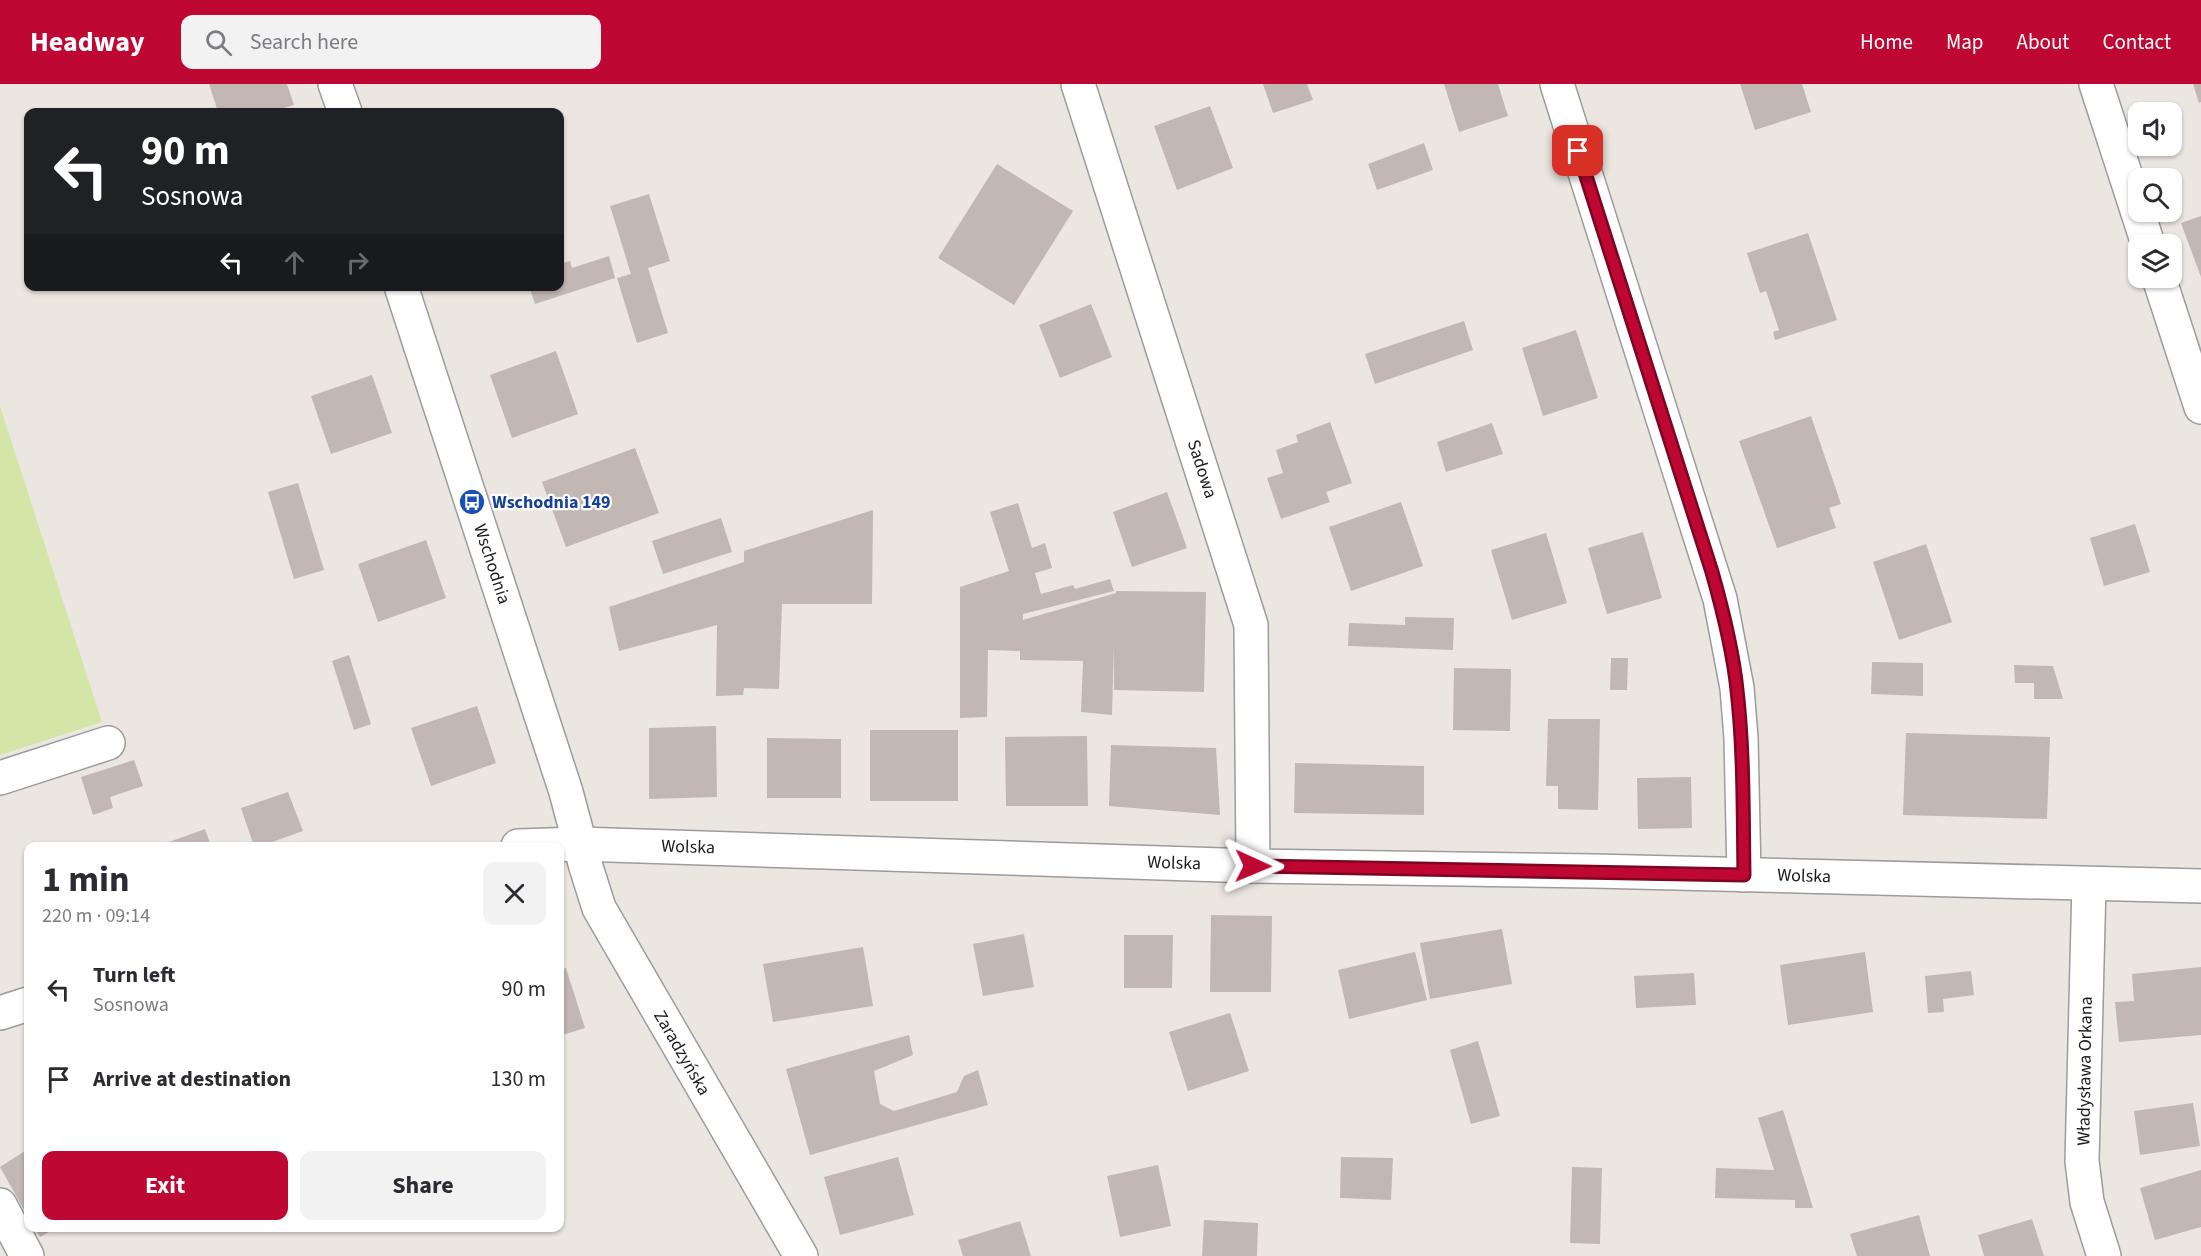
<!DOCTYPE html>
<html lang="en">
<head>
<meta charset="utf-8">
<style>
  body { margin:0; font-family:"Source Sans 3",sans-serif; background:#f2f2f3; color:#2b2b33; height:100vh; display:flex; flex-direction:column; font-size:22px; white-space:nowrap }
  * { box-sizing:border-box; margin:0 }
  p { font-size:20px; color:#7c7c81 }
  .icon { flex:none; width:33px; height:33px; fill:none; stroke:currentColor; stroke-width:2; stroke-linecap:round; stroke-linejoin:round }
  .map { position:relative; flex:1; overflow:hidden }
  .drawer { position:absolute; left:24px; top:758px; width:540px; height:390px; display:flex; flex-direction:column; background:#fff; border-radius:12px; box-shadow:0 2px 4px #0004 }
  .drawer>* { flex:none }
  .banner { position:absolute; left:24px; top:24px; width:540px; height:183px; border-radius:12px; box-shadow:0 2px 4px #0004; background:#202124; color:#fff; overflow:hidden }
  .tools { position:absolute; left:2128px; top:18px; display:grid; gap:12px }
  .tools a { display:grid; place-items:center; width:54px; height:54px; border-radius:12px; background:#fff; box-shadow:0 2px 4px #0004; font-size:30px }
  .pin { position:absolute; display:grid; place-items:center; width:51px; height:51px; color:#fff; margin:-26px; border-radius:12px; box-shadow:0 3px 9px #0006 }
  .me { position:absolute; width:66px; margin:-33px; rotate:91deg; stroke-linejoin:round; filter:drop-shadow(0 0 4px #0008) }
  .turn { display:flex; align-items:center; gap:21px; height:126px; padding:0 18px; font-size:27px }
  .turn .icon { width:78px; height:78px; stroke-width:2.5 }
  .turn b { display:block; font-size:42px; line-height:51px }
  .lanes { display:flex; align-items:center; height:57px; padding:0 18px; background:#0003; justify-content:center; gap:30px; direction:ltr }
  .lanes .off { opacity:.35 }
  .round { display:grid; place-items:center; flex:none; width:63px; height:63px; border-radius:12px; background:#f2f2f3 }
  .overview { display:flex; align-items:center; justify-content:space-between; height:102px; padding:0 18px }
  h1 { font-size:36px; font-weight:700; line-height:45px }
  .action { display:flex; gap:12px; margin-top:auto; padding:12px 18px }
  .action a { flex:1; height:69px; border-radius:12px; background:#be0732; color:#fff; font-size:24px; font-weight:700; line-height:69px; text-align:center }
  .action a+a { background:#f2f2f3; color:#2b2b33 }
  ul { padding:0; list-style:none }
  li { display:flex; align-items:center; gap:18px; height:90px; padding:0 18px }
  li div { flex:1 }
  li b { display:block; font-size:22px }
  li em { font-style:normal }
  header { display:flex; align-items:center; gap:36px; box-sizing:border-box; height:84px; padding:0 30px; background:#be0732; color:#fff }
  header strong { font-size:28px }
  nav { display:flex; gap:33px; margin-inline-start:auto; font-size:21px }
  .search { width:420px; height:54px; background:#f2f2f3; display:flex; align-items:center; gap:15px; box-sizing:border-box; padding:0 21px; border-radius:12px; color:#7c7c81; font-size:22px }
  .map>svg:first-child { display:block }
  .grass { fill:#d4e6a7 }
  .building { fill:#c3b7b4 }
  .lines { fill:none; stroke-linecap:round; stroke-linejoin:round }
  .minor-casing { stroke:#9c9c9c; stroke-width:36 }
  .minor { stroke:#fff; stroke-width:33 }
  .route-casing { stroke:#7c0520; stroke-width:15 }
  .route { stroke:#be0732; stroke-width:10 }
  .labels { text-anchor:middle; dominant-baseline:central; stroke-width:4.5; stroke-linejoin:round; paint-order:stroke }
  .street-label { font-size:18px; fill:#1b1b1b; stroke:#fff }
  .transit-label { font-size:18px; font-weight:bold; fill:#164399; stroke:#fff; text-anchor:start }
</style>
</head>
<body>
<header>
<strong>Headway</strong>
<div class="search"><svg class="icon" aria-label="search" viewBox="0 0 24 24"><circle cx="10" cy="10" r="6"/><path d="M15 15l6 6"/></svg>Search here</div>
<nav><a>Home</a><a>Map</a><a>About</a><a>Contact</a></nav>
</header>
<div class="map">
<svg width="2201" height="1172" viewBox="0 0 2201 1172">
  <rect width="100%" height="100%" fill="#ece6e1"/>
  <!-- grass -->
  <path class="grass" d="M0,322L102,638L0,671Z"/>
  <!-- building -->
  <g class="building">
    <path d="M209,0H287L294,21L269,28H218Z"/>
    <path d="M1263,0H1307L1313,16L1273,29Z"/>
    <path d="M1444,0H1498L1508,32L1459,48Z"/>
    <path d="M1740,0H1802L1811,28L1755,46Z"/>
    <path d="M2193,0H2201V18L2199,19Z"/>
    <path d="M1210,22L1233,84L1177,106L1154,42Z"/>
    <path d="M1424,59L1433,86L1377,106L1368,80Z"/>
    <path d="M997,80L1073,127L1014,221L938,174Z"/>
    <path d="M649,110L670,177L648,184L668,249L637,259L617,194L631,190L610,122Z"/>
    <path d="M2201,132V193L2181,139Z"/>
    <path d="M1808,149L1837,236L1775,256L1773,248L1779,246L1766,207L1760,209L1747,169Z"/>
    <path d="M609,172L615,194L535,220L529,202H560V180L570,177L572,184Z"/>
    <path d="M1091,220L1112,273L1060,294L1039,241Z"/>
    <path d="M1464,237L1473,266L1375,300L1365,270Z"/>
    <path d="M1576,246L1598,314L1543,332L1522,264Z"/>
    <path d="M556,267L578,330L512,354L490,291Z"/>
    <path d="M372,291L392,349L331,370L311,312Z"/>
    <path d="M1811,332L1841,420L1829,424L1836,444L1777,464L1739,357Z"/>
    <path d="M1330,338L1352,399L1326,408L1330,418L1281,435L1267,394L1283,389L1276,366L1298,358L1296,351Z"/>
    <path d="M1492,339L1503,370L1446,388L1437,358Z"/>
    <path d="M635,364L659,429L566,463L542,398Z"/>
    <path d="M298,399L324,486L294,495L268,408Z"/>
    <path d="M1167,408L1187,464L1132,483L1113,428Z"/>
    <path d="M1401,418L1423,482L1351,507L1329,443Z"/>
    <path d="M1018,419L1032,464L1045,459L1052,484L1035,489L1041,510L1073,501L1075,505L1110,495L1114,507L1023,530V536L1116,509V507L1206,508L1204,608L1114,606V561L1112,631L1081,628L1083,577L1020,576V567L988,566L987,633L960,634V503L1009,487L990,428Z"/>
    <path d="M873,426L872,520H782L779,605L744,604L743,611L716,612L717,541L619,567L609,523L744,478V467Z"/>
    <path d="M721,434L732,468L663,490L652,457Z"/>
    <path d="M2135,440L2150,488L2104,502L2090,454Z"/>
    <path d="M1643,448L1662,514L1607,530L1588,464Z"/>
    <path d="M1546,449L1567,519L1512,536L1491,466Z"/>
    <path d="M426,456L446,514L378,538L358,480Z"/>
    <path d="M1926,460L1952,538L1899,556L1873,478Z"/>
    <path d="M1405,533L1454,534L1453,566L1348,562L1349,539L1405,541Z"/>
    <path d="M349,571L371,640L354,646L332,577Z"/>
    <path d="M1611,574H1628L1627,606H1610Z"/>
    <path d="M1872,578L1923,579V612L1871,610Z"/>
    <path d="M2014,581L2053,582L2063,615H2034V599H2015Z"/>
    <path d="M1454,584L1511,585L1510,647L1453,646Z"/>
    <path d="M477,622L496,679L431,702L411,644Z"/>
    <path d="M1548,635H1600L1598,726L1558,725V702H1546Z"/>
    <path d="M716,642L717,713L649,715V644Z"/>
    <rect x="870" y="646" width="88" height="71"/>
    <path d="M1906,649L2050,653L2047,735L1903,731Z"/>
    <path d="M1087,652L1088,722H1006L1005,653Z"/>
    <path d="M767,654L841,655V714H767Z"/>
    <path d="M1111,661L1216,664L1220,731L1109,722Z"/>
    <path d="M134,676L143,702L110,713L113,724L93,731L81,693Z"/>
    <path d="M1295,679L1424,682V731L1294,729Z"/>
    <path d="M1691,693L1692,744L1638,745L1637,694Z"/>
    <path d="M288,708L303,747L261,762H254L241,724Z"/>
    <path d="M205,745L211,762H171L169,758Z"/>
    <path d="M1211,831L1272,832L1271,908H1210Z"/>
    <path d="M1502,845L1512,900L1430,915L1420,859Z"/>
    <path d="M1024,850L1034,903L983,912L973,860Z"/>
    <path d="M1124,851H1173L1172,904H1124Z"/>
    <path d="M863,863L873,922L773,938L763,880Z"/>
    <path d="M1415,868L1427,916L1349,935L1338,886Z"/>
    <path d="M1865,868L1873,928L1788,941L1780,881Z"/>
    <path d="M2201,883V951L2119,958L2115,918L2134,917L2132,890Z"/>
    <path d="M566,884L585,944L560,952V886Z"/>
    <path d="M1971,887L1974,911L1943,915L1944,928L1928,929L1925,892Z"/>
    <path d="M1694,889L1696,921L1636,924L1634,892Z"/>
    <path d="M1230,929L1249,987L1188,1007L1169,948Z"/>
    <path d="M909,951L913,971L874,987L880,1020L894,1027L957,1008L964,992L978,986L988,1021L810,1071L786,985Z"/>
    <path d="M1478,957L1500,1032L1471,1040L1450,966Z"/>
    <path d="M2193,1019L2200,1062L2140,1071L2134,1027Z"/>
    <path d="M1783,1026L1813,1124H1795V1116L1715,1114L1716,1084L1774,1086L1758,1034Z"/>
    <path d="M28,1065V1133L0,1083Z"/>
    <path d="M898,1073L914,1131L840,1151L824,1093Z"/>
    <path d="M1341,1073L1393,1074L1391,1116L1340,1114Z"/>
    <path d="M1158,1081L1171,1142L1120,1153L1107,1092Z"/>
    <path d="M1572,1083L1602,1084L1600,1160L1570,1159Z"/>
    <path d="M2201,1086V1143L2155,1156L2140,1104Z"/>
    <path d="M1919,1131L1930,1172H1857L1850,1150Z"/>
    <path d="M2032,1135L2044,1172H1984L1978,1151Z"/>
    <path d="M1204,1136L1258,1139L1257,1172H1202Z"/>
    <path d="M1020,1137L1031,1172H963L958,1156Z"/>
    <path d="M34,1143H58L40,1153Z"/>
  </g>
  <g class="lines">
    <!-- minor casing -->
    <g class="minor-casing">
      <g id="minor">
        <path d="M335,0L345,28"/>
        <path d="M1078,0L1251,541L1253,782"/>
        <path d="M1557,0L1720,515L1737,604L1741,654L1744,791"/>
        <path d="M2096,0L2148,160"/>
        <path d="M2159,194L2201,323"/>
        <path d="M401,202L566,708L586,783L599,824L801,1172"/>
        <path d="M0,694L108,659"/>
        <path d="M518,762L579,760L1253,782L1593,787L2201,802"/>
        <path d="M2089,800L2082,1077L2087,1118L2104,1172"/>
        <path d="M0,929L28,920"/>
        <path d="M0,1121L27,1172"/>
      </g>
    </g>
    <!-- minor -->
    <use href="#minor" class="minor"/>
  </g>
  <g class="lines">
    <!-- route casing -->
    <g class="route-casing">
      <path id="route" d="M1253,782L1744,791C1743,729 1744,667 1737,606C1733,566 1723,527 1712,488L1578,67"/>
    </g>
    <!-- route -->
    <use href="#route" class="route"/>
  </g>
  <!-- icons -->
  <defs>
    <g id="bus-disc" transform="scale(1.35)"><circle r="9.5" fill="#1a4fb4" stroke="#fff"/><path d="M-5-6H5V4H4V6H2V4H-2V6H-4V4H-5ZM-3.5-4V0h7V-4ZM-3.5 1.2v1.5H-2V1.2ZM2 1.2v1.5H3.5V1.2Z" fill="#fff"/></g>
  </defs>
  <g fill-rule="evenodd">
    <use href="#bus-disc" x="472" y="418"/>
  </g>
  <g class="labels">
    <!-- street labels -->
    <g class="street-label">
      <text transform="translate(1202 385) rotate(72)">Sadowa</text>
      <text transform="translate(492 480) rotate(72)">Wschodnia</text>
      <text transform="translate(688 763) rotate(2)">Wolska</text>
      <text transform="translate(1174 779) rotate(2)">Wolska</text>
      <text transform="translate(1804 792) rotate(2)">Wolska</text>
      <text transform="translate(682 969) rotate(60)">Zaradzyńska</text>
      <text transform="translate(2085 987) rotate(-89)">Władysława Orkana</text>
    </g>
    <!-- transit labels -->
    <g class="transit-label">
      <text x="492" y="418">Wschodnia 149</text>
    </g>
  </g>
</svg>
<div class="tools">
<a><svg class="icon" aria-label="sound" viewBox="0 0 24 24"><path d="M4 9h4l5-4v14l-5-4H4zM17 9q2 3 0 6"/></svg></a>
<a><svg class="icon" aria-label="search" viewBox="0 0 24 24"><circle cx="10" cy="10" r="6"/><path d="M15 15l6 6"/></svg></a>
<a><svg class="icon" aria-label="layers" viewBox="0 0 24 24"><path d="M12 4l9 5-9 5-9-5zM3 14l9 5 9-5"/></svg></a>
</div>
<div class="pin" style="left:1578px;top:67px;background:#d93025"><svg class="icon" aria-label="arrive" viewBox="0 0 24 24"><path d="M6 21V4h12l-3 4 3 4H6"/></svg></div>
<svg class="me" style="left:1253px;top:782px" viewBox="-20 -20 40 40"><path d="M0-17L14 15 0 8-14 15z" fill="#be0732" stroke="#fff" stroke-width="4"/></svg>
<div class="banner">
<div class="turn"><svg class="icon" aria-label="left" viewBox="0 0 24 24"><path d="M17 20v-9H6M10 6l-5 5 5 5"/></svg><div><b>90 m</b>Sosnowa</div></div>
<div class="lanes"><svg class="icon" aria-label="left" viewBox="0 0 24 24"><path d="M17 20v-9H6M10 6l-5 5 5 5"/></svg><svg class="icon off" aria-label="ahead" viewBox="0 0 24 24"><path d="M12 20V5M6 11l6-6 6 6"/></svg><svg class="icon off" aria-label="right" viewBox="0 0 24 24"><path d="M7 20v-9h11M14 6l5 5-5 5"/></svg></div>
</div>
<section class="drawer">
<div class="overview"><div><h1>1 min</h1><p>220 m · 09:14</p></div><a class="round"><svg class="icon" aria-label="close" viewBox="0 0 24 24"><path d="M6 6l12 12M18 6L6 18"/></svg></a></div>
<ul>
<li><svg class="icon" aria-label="left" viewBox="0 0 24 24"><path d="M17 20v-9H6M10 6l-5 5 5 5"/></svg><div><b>Turn left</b><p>Sosnowa</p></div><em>90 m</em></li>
<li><svg class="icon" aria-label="arrive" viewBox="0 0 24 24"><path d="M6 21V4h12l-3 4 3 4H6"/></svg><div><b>Arrive at destination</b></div><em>130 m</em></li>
</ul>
<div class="action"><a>Exit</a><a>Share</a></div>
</section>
</div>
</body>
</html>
